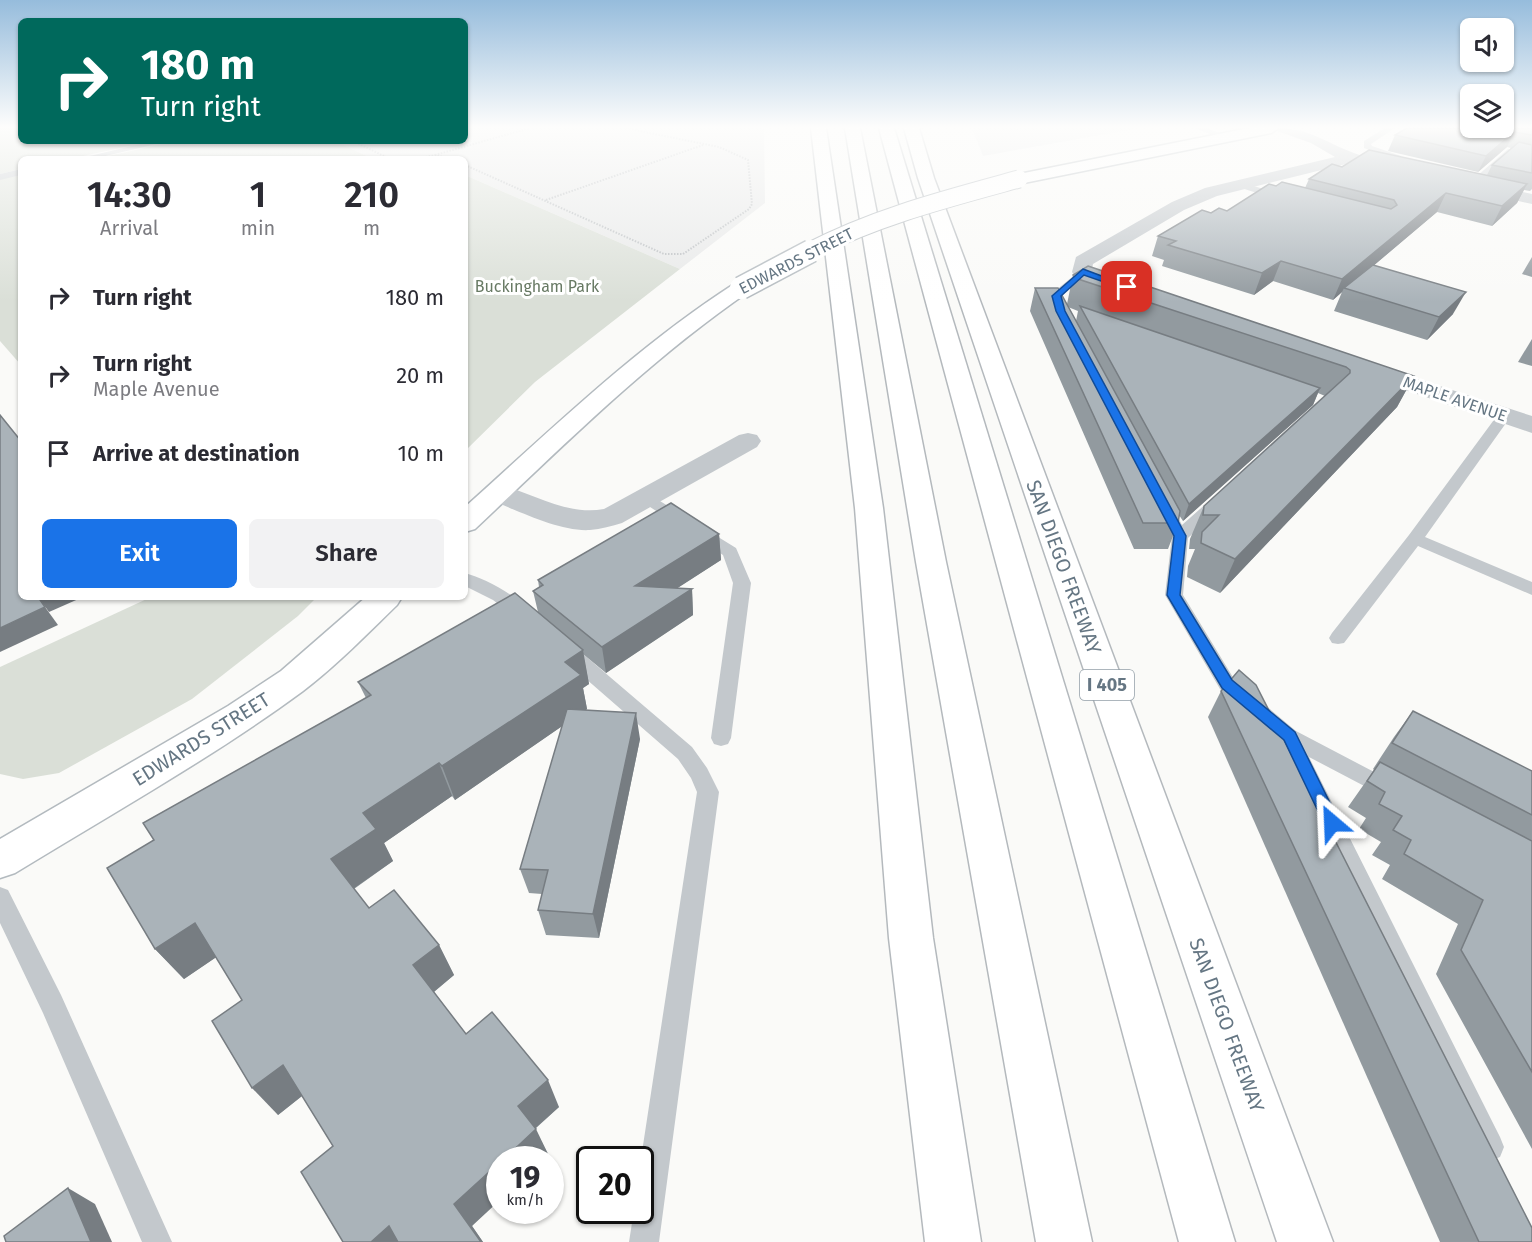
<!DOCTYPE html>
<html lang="en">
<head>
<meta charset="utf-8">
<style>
  body { margin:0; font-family:"Fira Sans",sans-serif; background:#f2f2f3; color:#2b2b33; height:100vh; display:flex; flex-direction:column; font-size:22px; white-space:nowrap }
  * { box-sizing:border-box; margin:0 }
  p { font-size:20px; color:#7c7c81 }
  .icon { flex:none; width:33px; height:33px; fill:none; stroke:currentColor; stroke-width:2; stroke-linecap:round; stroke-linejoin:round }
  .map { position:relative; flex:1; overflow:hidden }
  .side { position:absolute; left:18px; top:156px; width:450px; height:444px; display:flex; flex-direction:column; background:#fff; border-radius:9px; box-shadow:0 2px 4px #0004 }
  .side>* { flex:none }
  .hud { position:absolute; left:18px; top:18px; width:450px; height:126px; border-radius:9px; box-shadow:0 2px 4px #0004; background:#00695c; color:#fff; overflow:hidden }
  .controls { position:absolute; left:1460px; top:18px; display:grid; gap:12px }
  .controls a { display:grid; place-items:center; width:54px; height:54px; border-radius:9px; background:#fff; box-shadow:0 2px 4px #0004; font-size:30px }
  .speed { position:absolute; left:486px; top:1146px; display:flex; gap:12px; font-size:30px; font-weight:700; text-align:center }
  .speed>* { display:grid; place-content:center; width:78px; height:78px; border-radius:50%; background:#fff; box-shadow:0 2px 4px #0004; line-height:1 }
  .speed small { font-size:15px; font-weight:400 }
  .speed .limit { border:3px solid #111; border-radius:9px; background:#fff; color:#111 }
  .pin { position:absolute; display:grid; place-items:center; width:51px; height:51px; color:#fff; margin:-26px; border-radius:12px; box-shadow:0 3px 9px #0006 }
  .me { position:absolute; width:66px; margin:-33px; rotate:334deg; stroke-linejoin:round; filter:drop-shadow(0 0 4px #0008) }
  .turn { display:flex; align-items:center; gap:21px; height:126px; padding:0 24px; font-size:27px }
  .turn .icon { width:78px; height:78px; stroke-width:2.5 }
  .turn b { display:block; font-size:42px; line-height:51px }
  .eta { display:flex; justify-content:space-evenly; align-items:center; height:102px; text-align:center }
  .eta b { font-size:36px; font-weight:600; line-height:42px }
  .button { display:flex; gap:12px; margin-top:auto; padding:12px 24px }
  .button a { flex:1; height:69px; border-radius:9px; background:#1a73e8; color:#fff; font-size:24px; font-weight:600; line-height:69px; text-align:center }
  .button a+a { background:#f2f2f3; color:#2b2b33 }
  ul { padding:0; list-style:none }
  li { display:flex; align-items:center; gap:18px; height:78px; padding:0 24px }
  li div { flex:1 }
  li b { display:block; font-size:22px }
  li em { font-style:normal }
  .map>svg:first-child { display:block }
  .built { fill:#e8e9e9 }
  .green { fill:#dadfd7 }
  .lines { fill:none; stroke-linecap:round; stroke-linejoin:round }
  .secondary-casing { stroke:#b3babf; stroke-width:3 }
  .highway-casing { stroke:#b4b9bd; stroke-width:3 }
  .path { stroke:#bbbfc2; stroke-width:2; stroke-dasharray:1.5 1.5; stroke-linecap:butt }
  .lane { fill:#c3c8cc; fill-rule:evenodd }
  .street { fill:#c3c8cc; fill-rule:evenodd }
  .secondary { fill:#fff; fill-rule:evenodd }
  .highway { fill:#fff; fill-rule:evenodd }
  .secondary-bridge-far1-casing { stroke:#b3babf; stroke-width:19; stroke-linecap:butt }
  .secondary-bridge-casing { stroke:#b3babf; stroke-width:25; stroke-linecap:butt }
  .secondary-bridge-far1 { stroke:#fff; stroke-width:17 }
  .secondary-bridge { stroke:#fff; stroke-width:22 }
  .wall { fill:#929a9f; fill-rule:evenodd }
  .shaded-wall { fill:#777d82 }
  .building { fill:#aab3b9; stroke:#777d82; stroke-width:1.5 }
  .route { fill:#1a73e8; stroke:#114b97; stroke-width:1.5 }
  .labels { text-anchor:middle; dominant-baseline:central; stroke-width:6; stroke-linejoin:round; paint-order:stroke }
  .far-street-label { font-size:16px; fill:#657683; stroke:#fff }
  .far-park-label { font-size:16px; fill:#687a64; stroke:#fff }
  .shield { fill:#fff; stroke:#939fa8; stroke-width:1.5 }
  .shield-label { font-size:18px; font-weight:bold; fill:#657683 }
  .street-label { font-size:20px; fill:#657683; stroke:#fff }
</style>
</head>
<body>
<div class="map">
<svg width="1532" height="1242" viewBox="0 0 1532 1242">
  <rect width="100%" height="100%" fill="#fafaf8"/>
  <!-- built -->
  <g class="built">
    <path d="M465,128H764L765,203L680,269L465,175V159H373L335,141H465Z"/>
    <path d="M972,128H1140L983,156Z"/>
  </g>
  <!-- green -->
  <g class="green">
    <path d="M0,128H21V141H153L69,159H21V169L0,174Z"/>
    <path d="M177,141H335L373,159H94Z"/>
    <path d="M21,175V365L0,341V179Z"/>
    <path d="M465,175L680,269L535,382L465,451Z"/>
    <path d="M151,597H317L298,616L192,699L59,773L23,779L0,774V667Z"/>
  </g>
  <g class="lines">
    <!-- secondary casing -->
    <g class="secondary-casing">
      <g id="secondary">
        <path d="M1249,128H1279L1271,133L1019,184L1013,183L1011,179L1013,175L1019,174Z"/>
        <path d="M741,282L748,284L751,288L748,292C648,361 563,446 475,529L465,532V507C552,429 635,348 734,284Z"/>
        <path d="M366,597H402L397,605C367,634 337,665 303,691C212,758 111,814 15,873L0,878V839L228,706L281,671Z"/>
      </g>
    </g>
    <!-- highway casing -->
    <g class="highway-casing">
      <g id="highway">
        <path d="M811,128H826L883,508L933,938L981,1242H925L889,938L855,508Z"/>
        <path d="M845,128H860L946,562L1092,1242H1036L916,562Z"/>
        <path d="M879,128H894L1235,1242H1179Z"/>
        <path d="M904,128H919L934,178L1333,1242H1277L918,178Z"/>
      </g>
    </g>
    <!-- path -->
    <g class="path">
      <path d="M353,141L390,159"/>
      <path d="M435,155L530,128"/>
      <path d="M417,159L435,155L452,159"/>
      <path d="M465,165L664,254H683L749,209L752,204L748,160L719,147L625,128"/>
      <path d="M546,200L703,145"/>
    </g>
    <!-- lane -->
    <g class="lane">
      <path d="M1194,128H1206L1230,137L1223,139Z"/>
      <path d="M1385,128H1395L1371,144L1372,146L1401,156V160H1395L1364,148V141Z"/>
      <path d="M153,141H169L93,159H77Z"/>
      <path d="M1508,149L1532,155V161L1510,155L1475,187H1469V183Z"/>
      <path d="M21,169V175L0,180V174Z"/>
      <path d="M1238,181L1285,196L1287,198L1282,201L1235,186L1233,184Z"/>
      <path d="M1082,269L1088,272L1086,274L1062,296L1068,313L1062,317L1058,316L1050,295Z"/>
      <path d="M1504,412L1511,416L1425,537L1532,582V595L1418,546L1344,643L1338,644L1332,643L1329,638L1332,633L1409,535L1499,413Z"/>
      <path d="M647,493L736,548L751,583L731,738L728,744L721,746L714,744L711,738L733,583L723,555L641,501L639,498Z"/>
      <path d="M1215,499L1221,501L1223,504L1221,507L1188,538L1183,595L1234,679L1296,731L1397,784L1400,790L1397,796L1389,799L1309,757L1500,1137L1504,1147L1500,1157L1490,1161L1480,1157L1281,742L1220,689L1165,595L1172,536L1157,507L1165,502L1171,504L1182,525L1209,501Z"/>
      <path d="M465,573C484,578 521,597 531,614L528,618L522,620L516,618L493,600L465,586Z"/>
      <path d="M569,646L576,648L692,747L707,768L719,792L659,1242H629L634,1210H640V1165L697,792L691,778L678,759L562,658L560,653L562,648Z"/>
      <path d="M0,887L8,890L61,995L172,1242H142L43,1013L0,923Z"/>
    </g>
    <!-- street -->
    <g class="street">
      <path d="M1274,128C1314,127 1331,148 1367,157L1369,160L1361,165L1350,163L1217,196L1184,210L1093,264L1092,269L1128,281L1131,285L1128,289L1121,291L1075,276L1072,272L1076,257L1172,202L1205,188L1335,157L1311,143L1277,131Z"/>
      <path d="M1475,181L1532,194V204L1469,190L1466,186L1469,182Z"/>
      <path d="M1366,362L1532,416V433L1358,374L1354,369L1358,364Z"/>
      <path d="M748,433L757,435L761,441L757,447L622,523C612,526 601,529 590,530C559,532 517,510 488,499L484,493L488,487L498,484C533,493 567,516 604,509L739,435Z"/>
    </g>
    <!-- secondary -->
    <use href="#secondary" class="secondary"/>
    <!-- highway -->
    <use href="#highway" class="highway"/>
    <!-- secondary-bridge-far1 casing -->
    <g class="secondary-bridge-far1-casing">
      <path id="secondary-bridge-far1" d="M808,252C875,217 946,199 1019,179"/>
    </g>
    <!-- secondary-bridge casing -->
    <g class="secondary-bridge-casing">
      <path id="secondary-bridge" d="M741,288L811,251"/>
    </g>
    <!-- secondary-bridge-far1 -->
    <use href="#secondary-bridge-far1" class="secondary-bridge-far1"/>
    <!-- secondary-bridge -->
    <use href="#secondary-bridge" class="secondary-bridge"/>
  </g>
  <!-- wall -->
  <g class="wall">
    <path d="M1532,128V189L1530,191L1524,190L1517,203L1492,226L1437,212L1374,265L1453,314L1427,340L1334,311L1342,292L1333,300L1273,281L1254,295L1162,266L1164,260L1152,256L1158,236L1211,213L1227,211L1276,186L1305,188L1309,179L1342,167L1487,175L1492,165L1511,148L1507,147L1478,172L1388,151L1395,135Z"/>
    <path d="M1532,257V277L1522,274Z"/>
    <path d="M1073,275L1414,376L1397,407L1220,593L1187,577L1188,566L1195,549H1189L1190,539L1204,506L1325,396L1318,393L1313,405L1183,521L1179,515L1178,523L1168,549H1134L1030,311L1035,288L1067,306V304ZM1068,307L1078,311L1076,321Z"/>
    <path d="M1532,339V366L1518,362Z"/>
    <path d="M719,534L721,560L677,588L692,589L693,615L606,673L583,654L589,684L583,688L587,709L586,710L640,739L599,938L546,935L538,910L542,894L529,893L520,869L562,726L455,800L452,796L384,843L393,861L354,889L369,908L439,945L454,975L434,992L466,1034L559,1107L535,1129L548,1154L542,1160H500L472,1226L483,1242H343L333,1146L302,1096L278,1115L242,1000L216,957L184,979L155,949L154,840L366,698L358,682L538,612L533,591L539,587L538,580Z"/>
    <path d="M1221,691L1532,1242H1440L1208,717Z"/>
    <path d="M1413,711L1532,771V1149L1436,974L1458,924L1382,879L1390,865L1372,855L1381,842L1359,829L1366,818L1348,807L1374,770L1373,769L1394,737Z"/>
  </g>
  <!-- shaded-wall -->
  <g class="shaded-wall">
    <path d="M1514,132L1507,147L1478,172L1486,156Z"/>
    <path d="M1527,184L1517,203L1492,226L1502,206Z"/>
    <path d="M1446,193L1437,212L1346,289L1344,288L1342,292L1333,300L1342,279Z"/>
    <path d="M1281,261L1273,281L1254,295L1262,273Z"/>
    <path d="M1466,292L1453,314L1427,340L1439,317Z"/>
    <path d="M1414,376L1397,407L1220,593L1235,559Z"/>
    <path d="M1320,388L1313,405L1183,521L1189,504Z"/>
    <path d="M719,534L721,560L639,613L635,586Z"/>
    <path d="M692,589L693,615L606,673L602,647Z"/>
    <path d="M38,597H83L49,612Z"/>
    <path d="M45,607L58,625L0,652V628Z"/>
    <path d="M583,650L589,684L583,688L587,709L455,800L442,766L565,662Z"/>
    <path d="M636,713L640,739L599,938L593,914Z"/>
    <path d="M439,763L452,796L384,843L393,861L350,891L331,859L363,813Z"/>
    <path d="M195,923L221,954L184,979L155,949Z"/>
    <path d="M439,945L454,975L430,995L413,965Z"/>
    <path d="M283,1065L307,1092L278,1115L252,1088Z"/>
    <path d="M548,1080L559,1107L531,1132L518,1106Z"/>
    <path d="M536,1129L548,1154L542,1160H503Z"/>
    <path d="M500,1162V1200L472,1226L483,1242H481L454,1204Z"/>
    <path d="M68,1188L95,1204L112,1242H91Z"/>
    <path d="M389,1226L405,1242H371Z"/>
  </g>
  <!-- building -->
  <g class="building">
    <path d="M1407,128H1532V135L1514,132L1486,156L1395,135Z"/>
    <path d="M1519,142L1532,145V173L1492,165Z"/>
    <path d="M1369,150L1527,184L1502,206L1446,193L1342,279L1281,261L1262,273L1168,245L1176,241L1158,236L1202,210L1211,213L1219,208L1227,211L1269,184L1276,186L1282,182L1391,209L1397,205L1394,200L1309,179L1332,164L1342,167Z"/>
    <path d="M1373,265L1466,292L1439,317L1344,288Z"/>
    <path d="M1088,266L1414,376L1235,559L1201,543L1202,532L1219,515H1203L1204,506L1350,373V370L1346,367L1075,278L1073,275Z"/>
    <path d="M1035,288H1058L1180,511L1178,523H1143Z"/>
    <path d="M1080,306L1320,388L1189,504Z"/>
    <path d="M0,415L21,441V597H38L45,607L0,628Z"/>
    <path d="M671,503L719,534L635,586L692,589L602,647L533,591L543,585L538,580Z"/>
    <path d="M515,593L583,650L565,662L581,675L442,766L439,763L363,813L376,829L331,859L369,908L394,890L439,945L413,965L466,1034L492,1012L548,1080L518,1106L536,1129L503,1160H500V1162L454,1204L481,1242H398L389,1226L371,1242H343L301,1172L333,1146L283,1065L252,1088L212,1021L242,1000L195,923L155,949L107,868L154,840L143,823L371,695L358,682Z"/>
    <path d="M1239,670L1256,685L1532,1228V1242H1479L1221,691Z"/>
    <path d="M567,709L636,713L593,914L538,910L548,870L520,869Z"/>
    <path d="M1413,711L1532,771V815L1392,743Z"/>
    <path d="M1380,762L1532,841V1072L1461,950L1483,900L1404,854L1411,840L1393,830L1402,816L1379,804L1385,792L1367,781Z"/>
    <path d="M68,1188L91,1242H6L4,1236Z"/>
  </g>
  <!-- sky -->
  <linearGradient id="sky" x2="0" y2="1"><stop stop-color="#96bcdc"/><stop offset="0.42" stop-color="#fdfdfc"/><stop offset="1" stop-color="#fdfdfc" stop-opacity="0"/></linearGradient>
  <rect width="1532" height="302" fill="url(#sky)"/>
  <!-- route -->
  <path class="route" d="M1083,269L1131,287L1124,289L1084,275L1061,296L1065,311L1186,536L1180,595L1232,680L1295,732L1340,823L1338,828L1332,830L1326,828L1284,740L1222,688L1167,595L1174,536L1056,311L1052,296Z"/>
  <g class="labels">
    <!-- far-street labels -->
    <g class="far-street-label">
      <text transform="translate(796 261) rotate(-27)">EDWARDS STREET</text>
      <text transform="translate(1455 399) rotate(19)">MAPLE AVENUE</text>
    </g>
    <!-- far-park labels -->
    <g class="far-park-label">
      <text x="537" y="286">Buckingham Park</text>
    </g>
    <!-- shield labels -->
    <rect class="shield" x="1080" y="670" width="54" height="30" rx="4.5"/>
    <g class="shield-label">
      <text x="1107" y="685">I 405</text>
    </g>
    <!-- street labels -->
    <g class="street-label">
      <text transform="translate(1064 567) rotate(70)">SAN DIEGO FREEWAY</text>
      <text transform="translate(201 739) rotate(-32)">EDWARDS STREET</text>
      <text transform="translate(1227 1025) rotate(70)">SAN DIEGO FREEWAY</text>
    </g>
  </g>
</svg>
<div class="controls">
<a><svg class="icon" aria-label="sound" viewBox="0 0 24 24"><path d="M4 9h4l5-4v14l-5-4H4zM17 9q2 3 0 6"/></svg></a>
<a><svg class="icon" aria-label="layers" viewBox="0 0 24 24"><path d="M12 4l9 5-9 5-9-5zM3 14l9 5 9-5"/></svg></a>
</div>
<div class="speed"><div>19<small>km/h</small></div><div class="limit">20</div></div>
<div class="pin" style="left:1127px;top:287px;background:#d93025"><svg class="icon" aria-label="arrive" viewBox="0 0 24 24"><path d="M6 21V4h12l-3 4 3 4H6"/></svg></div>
<svg class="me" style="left:1332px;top:823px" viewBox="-20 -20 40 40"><path d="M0-17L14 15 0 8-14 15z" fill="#1a73e8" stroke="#fff" stroke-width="4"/></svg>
<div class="hud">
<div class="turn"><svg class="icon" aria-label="right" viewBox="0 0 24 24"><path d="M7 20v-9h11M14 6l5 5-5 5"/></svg><div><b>180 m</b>Turn right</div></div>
</div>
<section class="side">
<div class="eta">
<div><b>14:30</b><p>Arrival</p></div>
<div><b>1</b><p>min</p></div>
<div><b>210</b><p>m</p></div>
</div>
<ul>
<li><svg class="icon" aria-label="right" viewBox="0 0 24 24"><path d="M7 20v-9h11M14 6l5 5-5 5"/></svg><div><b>Turn right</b></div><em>180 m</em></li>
<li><svg class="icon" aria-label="right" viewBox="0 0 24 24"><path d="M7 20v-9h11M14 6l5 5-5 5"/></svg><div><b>Turn right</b><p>Maple Avenue</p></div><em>20 m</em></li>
<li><svg class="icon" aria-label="arrive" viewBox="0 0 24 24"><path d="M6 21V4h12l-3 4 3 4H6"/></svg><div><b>Arrive at destination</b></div><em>10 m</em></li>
</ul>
<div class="button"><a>Exit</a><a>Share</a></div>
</section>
</div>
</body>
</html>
